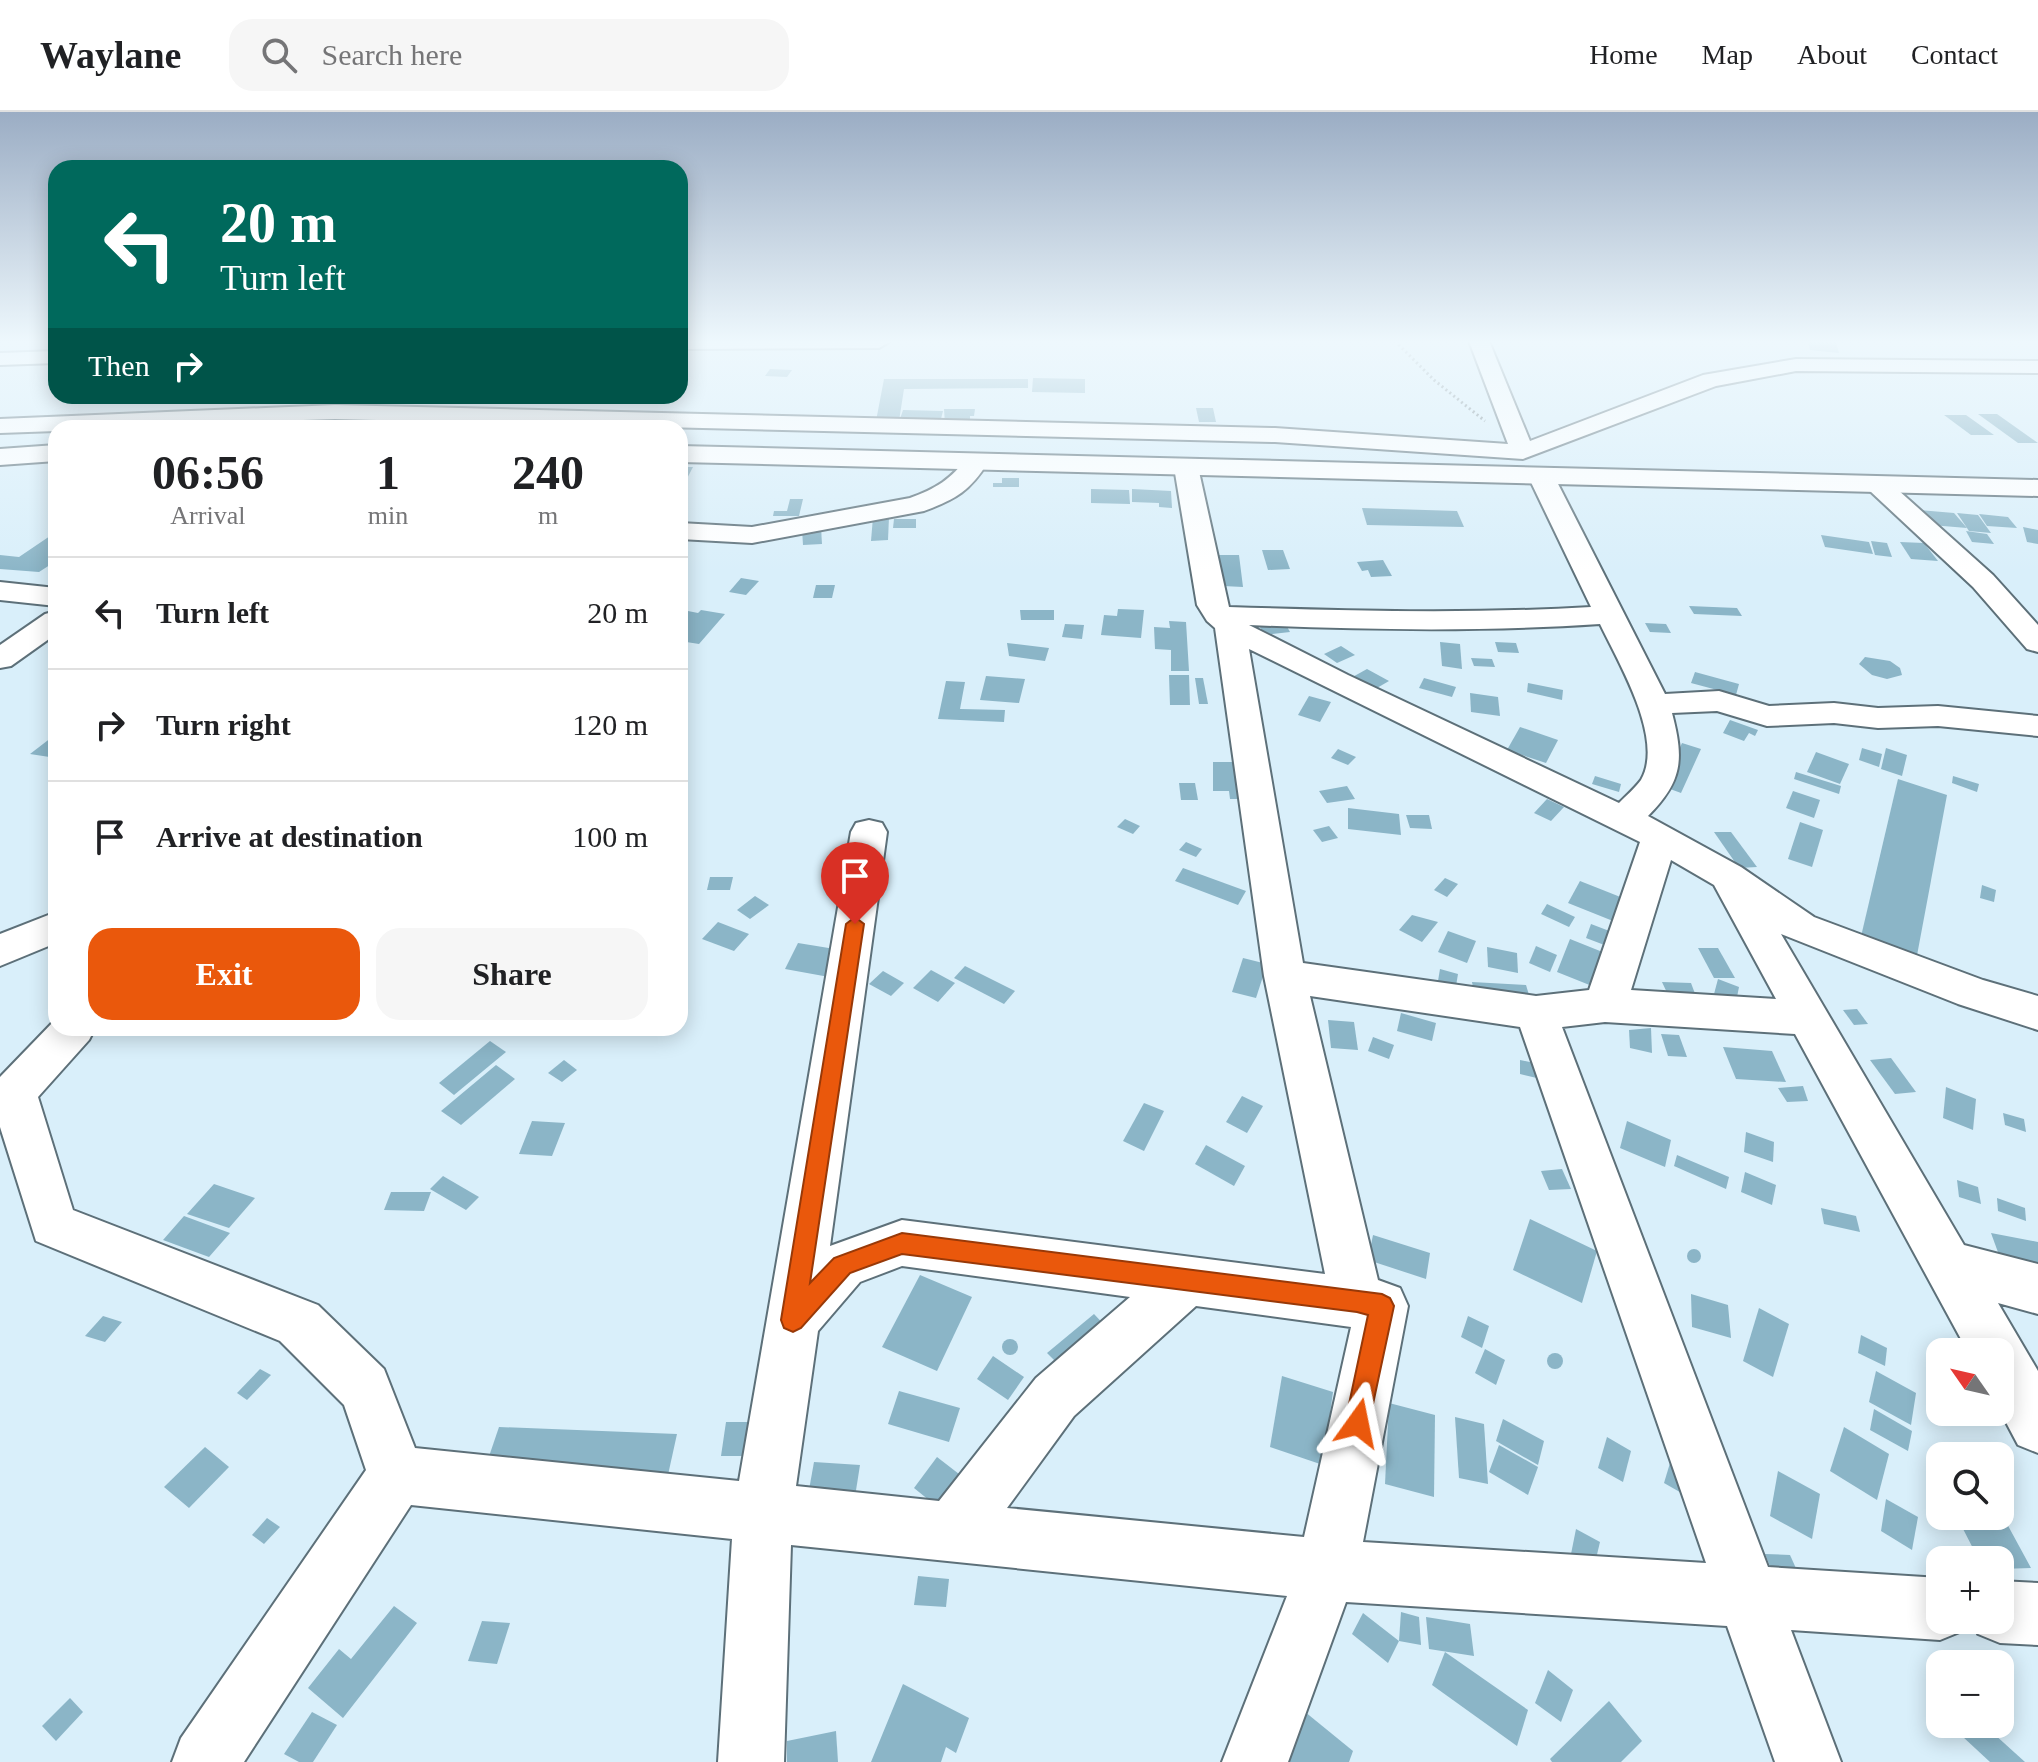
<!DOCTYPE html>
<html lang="en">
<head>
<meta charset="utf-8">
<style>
  body { margin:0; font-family:Georgia,serif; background:#f6f6f6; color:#202124; height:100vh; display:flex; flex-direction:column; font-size:30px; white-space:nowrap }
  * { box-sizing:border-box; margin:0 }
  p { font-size:26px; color:#757577 }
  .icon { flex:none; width:44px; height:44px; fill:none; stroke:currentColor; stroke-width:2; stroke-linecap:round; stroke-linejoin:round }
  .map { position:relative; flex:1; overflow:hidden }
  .sheet { position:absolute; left:48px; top:308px; width:640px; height:616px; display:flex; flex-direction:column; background:#fff; border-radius:24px; box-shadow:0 4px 20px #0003 }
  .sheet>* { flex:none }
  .hud { position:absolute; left:48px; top:48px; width:640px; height:244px; border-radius:24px; box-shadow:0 4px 20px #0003; background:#00695c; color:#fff; overflow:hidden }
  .needle { width:52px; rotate:304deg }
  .controls { position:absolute; left:1926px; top:1226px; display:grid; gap:16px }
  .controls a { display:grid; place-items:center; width:88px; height:88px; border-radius:16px; background:#fff; box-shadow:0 4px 20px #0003; font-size:40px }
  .pin { position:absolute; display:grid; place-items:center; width:68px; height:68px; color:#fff; margin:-82px -34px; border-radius:50% 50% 50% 0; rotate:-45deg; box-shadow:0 0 8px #0007 }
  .pin .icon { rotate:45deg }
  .me { position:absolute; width:88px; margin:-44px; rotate:12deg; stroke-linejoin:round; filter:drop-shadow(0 0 6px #0008) }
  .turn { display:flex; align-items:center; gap:28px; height:168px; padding:0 40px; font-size:36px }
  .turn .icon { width:104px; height:104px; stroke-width:2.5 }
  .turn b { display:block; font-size:56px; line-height:68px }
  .then { display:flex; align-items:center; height:76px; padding:0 40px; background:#0003; gap:16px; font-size:30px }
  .eta { display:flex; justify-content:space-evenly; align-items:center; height:136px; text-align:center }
  .eta b { font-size:48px; font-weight:700; line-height:56px }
  .action { display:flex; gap:16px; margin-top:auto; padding:16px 40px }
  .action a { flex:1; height:92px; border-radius:24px; background:#ea580c; color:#fff; font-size:32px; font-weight:700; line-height:92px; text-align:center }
  .action a+a { background:#f6f6f6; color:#202124 }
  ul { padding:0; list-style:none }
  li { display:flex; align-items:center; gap:24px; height:112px; padding:0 40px; border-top:2px solid #e0e0e0 }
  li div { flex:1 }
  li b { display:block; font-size:30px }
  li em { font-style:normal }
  header { display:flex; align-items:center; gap:48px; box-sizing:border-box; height:112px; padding:0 40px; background:#fff; border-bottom:2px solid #e0e0e0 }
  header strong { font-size:38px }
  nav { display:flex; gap:44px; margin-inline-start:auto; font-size:28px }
  .search { width:560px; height:72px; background:#f6f6f6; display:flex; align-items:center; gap:20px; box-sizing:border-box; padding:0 28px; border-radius:24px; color:#757577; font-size:30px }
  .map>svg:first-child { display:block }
  .building { fill:#8bb5c7 }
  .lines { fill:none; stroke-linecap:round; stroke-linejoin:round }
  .minor-casing { stroke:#5d7079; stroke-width:4 }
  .major-casing { stroke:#5d7079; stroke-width:4 }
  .path { stroke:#78868d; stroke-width:3; stroke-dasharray:2 3; stroke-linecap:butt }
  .minor { fill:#fff; fill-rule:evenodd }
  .major { fill:#fff; fill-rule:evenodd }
  .route { fill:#ea580c; stroke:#983908; stroke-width:2 }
</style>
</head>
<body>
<header>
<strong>Waylane</strong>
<div class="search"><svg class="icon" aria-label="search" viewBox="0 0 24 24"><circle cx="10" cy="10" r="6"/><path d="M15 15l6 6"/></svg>Search here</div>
<nav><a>Home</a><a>Map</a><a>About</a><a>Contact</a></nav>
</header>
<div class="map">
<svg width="2038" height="1650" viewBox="0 0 2038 1650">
  <rect width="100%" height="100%" fill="#d9effa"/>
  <!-- building -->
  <g class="building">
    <path d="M1808,229L1836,231L1839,241L1810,238Z"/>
    <path d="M770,257L792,258L787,265L765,264Z"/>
    <path d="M1033,266L1085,267V281L1032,280Z"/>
    <path d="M884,267H1028V276L904,277L899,309H876Z"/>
    <path d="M1196,296H1213L1216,310H1199Z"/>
    <path d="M944,297H975L974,304H970V312H945Z"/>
    <path d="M903,298L943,299L940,311L899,310Z"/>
    <path d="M1978,302H1997L2038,331H2018Z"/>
    <path d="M1944,303H1966L1994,323H1971Z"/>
    <path d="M680,355H693L680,380Z"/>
    <path d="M1002,366H1019V375H993V371H1002Z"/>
    <path d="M1091,377L1129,378L1130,392L1091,391Z"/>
    <path d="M1132,377L1171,379L1172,396L1159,395V391L1132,390Z"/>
    <path d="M790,387H803L799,404H773L774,399H787Z"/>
    <path d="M1362,396L1457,399L1464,415L1367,413Z"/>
    <path d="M1919,398L1954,401L1967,416L1931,413Z"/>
    <path d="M1957,401L1978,403L1991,421L1969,419Z"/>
    <path d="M1979,402L2008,405L2017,416L1987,414Z"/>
    <path d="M873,405H889L888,428L871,429Z"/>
    <path d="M894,407H916V416H893Z"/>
    <path d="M821,415L822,432L803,433L802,417Z"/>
    <path d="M2023,415L2038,418V432L2027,430Z"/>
    <path d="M1966,419L1987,422L1994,432L1972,430Z"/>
    <path d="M1821,423L1869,430L1873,442L1825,435Z"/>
    <path d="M50,424L56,425V449L39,460L0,457V443L19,445Z"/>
    <path d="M1871,429L1887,431L1892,445L1875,443Z"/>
    <path d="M1900,430L1924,431L1938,449L1911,447Z"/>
    <path d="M1262,438H1283L1290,457L1268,458Z"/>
    <path d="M1219,443H1239L1243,475L1223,474Z"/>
    <path d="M1383,448L1392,464L1371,465L1368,458L1362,459L1357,450Z"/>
    <path d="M741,466L759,469L746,483L729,480Z"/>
    <path d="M816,473H835L832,486H813Z"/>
    <path d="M1689,494L1737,496L1742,504L1694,502Z"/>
    <path d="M1118,497L1144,498L1141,526L1101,523L1104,503L1117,504Z"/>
    <path d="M701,498L725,502L699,532L680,529V508L688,499L698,501Z"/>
    <path d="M1020,498H1054V508H1021Z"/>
    <path d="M1169,509L1186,510L1189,559H1171V538L1155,537L1154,515L1170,516Z"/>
    <path d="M1285,511L1290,520L1264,523L1259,513Z"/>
    <path d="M1645,511L1666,512L1671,521L1650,520Z"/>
    <path d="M1065,512L1084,513L1082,527L1062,525Z"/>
    <path d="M1440,530L1460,532L1462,557L1442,554Z"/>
    <path d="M1495,530L1516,531L1519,541L1498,540Z"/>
    <path d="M1007,531L1049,536L1045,549L1009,544Z"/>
    <path d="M1341,534L1355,543L1337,551L1324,542Z"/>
    <path d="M1865,545L1890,549L1900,556L1902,563L1887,567L1872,563L1859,552Z"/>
    <path d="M1471,546L1492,547L1495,555L1474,554Z"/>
    <path d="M1367,557L1389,569L1370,580L1349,567Z"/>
    <path d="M1695,560L1739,572L1736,583L1691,571Z"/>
    <path d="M1169,563H1189L1190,593H1170Z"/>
    <path d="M986,564L1025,567L1019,591L980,588Z"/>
    <path d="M1195,566H1203L1208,592H1199Z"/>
    <path d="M1424,566L1456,575L1452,585L1419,576Z"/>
    <path d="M946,569L965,570L960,597L1005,598L1004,610L938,607Z"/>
    <path d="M1528,571L1563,578L1562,588L1527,580Z"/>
    <path d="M1470,581L1498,585L1500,604L1471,600Z"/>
    <path d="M1309,584L1331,590L1320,610L1298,603Z"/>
    <path d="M1730,608L1758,618L1755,624L1749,621L1744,629L1723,621Z"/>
    <path d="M1520,615L1558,628L1546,651L1507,638Z"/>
    <path d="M56,622V646L30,642Z"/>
    <path d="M1682,631L1701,637L1681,681L1662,674Z"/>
    <path d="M1862,636L1882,642L1879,655L1859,648Z"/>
    <path d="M1886,636L1907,643L1902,664L1881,657Z"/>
    <path d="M1338,637L1356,645L1348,653L1331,646Z"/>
    <path d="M1816,640L1849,652L1840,672L1807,660Z"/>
    <path d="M1213,650H1234L1240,687H1230L1229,679H1213Z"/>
    <path d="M1796,660L1841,674L1839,682L1794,667Z"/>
    <path d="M1595,664L1621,672L1619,680L1592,672Z"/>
    <path d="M1953,664L1979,672L1977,680L1952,671Z"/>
    <path d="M1898,667L1947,683L1915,854L1859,833Z"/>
    <path d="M1179,671H1195L1198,688H1181Z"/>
    <path d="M1347,674L1355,687L1327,691L1319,679Z"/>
    <path d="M1793,679L1820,688L1814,706L1786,696Z"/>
    <path d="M1547,687L1564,695L1551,709L1534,701Z"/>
    <path d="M1348,696L1399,702L1401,723L1348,717Z"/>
    <path d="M1406,703H1429L1432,717L1410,716Z"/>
    <path d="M1125,707L1140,714L1133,722L1117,715Z"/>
    <path d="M1800,710L1823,718L1812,755L1788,747Z"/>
    <path d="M1329,714L1338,726L1322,730L1313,718Z"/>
    <path d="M1714,720H1731L1757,755L1739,756Z"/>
    <path d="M1186,730L1202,737L1196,745L1179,738Z"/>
    <path d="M1183,756L1246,779L1238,793L1175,769Z"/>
    <path d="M710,765H733L730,778H707Z"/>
    <path d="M1445,766L1458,772L1447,785L1434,778Z"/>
    <path d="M1580,769L1628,788L1618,811L1568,791Z"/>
    <path d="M1982,773L1996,778L1994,790L1980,786Z"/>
    <path d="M755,784L769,793L750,807L737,798Z"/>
    <path d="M1547,792L1575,805L1569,815L1541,802Z"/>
    <path d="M1412,803L1438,810L1422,830L1399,818Z"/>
    <path d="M718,810L749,822L734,839L702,827Z"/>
    <path d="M1591,812L1612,820L1607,834L1586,826Z"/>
    <path d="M1448,819L1476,829L1467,851L1438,840Z"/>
    <path d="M1570,827L1605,841L1592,874L1557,860Z"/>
    <path d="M798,831L841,838L829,865L785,857Z"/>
    <path d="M1536,834L1557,843L1550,860L1529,851Z"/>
    <path d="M1487,835L1517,841L1518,861L1488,855Z"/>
    <path d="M1698,836H1718L1735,866H1714Z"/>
    <path d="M1243,846L1267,852L1256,886L1232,880Z"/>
    <path d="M965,854L1015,879L1004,892L954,866Z"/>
    <path d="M1440,857L1458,862L1455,880L1437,875Z"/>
    <path d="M931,858L955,871L938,890L913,876Z"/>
    <path d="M883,859L904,871L891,884L869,872Z"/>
    <path d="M1718,867L1739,875L1736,890L1714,882Z"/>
    <path d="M1472,870L1526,873L1529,883L1474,881Z"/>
    <path d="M1662,870L1691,871L1697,887L1669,885Z"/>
    <path d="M1857,897L1868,912L1854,913L1843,898Z"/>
    <path d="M1401,901L1436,911L1432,929L1397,919Z"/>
    <path d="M1328,908L1354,910L1358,938L1331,936Z"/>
    <path d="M1651,916L1652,941L1630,936L1629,918Z"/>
    <path d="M1661,922L1679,923L1687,945L1668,944Z"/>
    <path d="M1373,925L1394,933L1389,947L1368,939Z"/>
    <path d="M490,929L506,940L454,983L439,971Z"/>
    <path d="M1723,935L1772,939L1786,970L1736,967Z"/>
    <path d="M1891,946L1916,980L1895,982L1870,948Z"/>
    <path d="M564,948L577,958L562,970L548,961Z"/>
    <path d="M1520,948L1548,954L1541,967L1520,962Z"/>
    <path d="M496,953L515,967L461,1013L441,999Z"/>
    <path d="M1803,974L1808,989L1787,990L1778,976Z"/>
    <path d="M1946,975L1976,987L1973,1018L1943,1006Z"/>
    <path d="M1242,984L1263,994L1247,1021L1226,1010Z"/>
    <path d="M1144,991L1164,999L1144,1039L1123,1029Z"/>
    <path d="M2003,1001L2024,1007L2026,1020L2005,1013Z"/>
    <path d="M532,1009L565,1011L552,1044L519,1042Z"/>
    <path d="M1627,1009L1671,1028L1665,1055L1620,1036Z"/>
    <path d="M1746,1020L1774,1030L1773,1050L1744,1040Z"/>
    <path d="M1206,1033L1245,1054L1234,1074L1195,1052Z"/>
    <path d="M1677,1043L1729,1065L1726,1077L1674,1054Z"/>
    <path d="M1562,1057L1571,1077L1549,1078L1541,1059Z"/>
    <path d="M1745,1060L1776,1073L1772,1093L1741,1080Z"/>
    <path d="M443,1064L479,1085L466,1098L430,1077Z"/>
    <path d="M1957,1068L1978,1075L1981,1092L1959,1085Z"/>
    <path d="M214,1072L255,1086L229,1116L187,1102Z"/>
    <path d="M391,1080H431L424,1099L384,1098Z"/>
    <path d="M1997,1086L2025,1096L2026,1109L1998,1099Z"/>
    <path d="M1821,1096L1856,1104L1860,1120L1824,1112Z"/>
    <path d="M184,1104L230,1121L209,1145L163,1128Z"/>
    <path d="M1530,1107L1597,1139L1582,1191L1513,1158Z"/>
    <path d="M1991,1121L2038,1130V1161L2003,1154Z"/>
    <path d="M1373,1123L1430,1141L1426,1167L1368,1148Z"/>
    <circle cx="1694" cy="1144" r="7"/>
    <path d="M920,1163L972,1185L937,1259L882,1235Z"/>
    <path d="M1691,1182L1728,1193L1731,1226L1692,1215Z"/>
    <path d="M1759,1196L1789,1212L1773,1265L1743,1249Z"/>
    <path d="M1094,1202L1110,1219L1064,1258L1047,1241Z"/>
    <path d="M103,1204L122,1210L105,1230L85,1224Z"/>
    <path d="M1468,1204L1489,1214L1482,1236L1461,1225Z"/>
    <path d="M1861,1223L1887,1236L1885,1254L1858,1241Z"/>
    <circle cx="1010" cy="1235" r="8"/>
    <path d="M1485,1237L1505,1248L1496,1273L1475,1261Z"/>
    <circle cx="1555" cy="1249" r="8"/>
    <path d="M993,1244L1024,1265L1008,1288L977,1267Z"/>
    <path d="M260,1257L271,1263L247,1288L237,1281Z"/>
    <path d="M1876,1259L1916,1281L1911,1313L1869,1290Z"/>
    <path d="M1282,1264L1333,1280L1323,1353L1270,1335Z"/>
    <path d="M899,1279L960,1296L949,1330L888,1312Z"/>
    <path d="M1389,1291L1435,1303L1434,1385L1385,1372Z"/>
    <path d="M1874,1297L1912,1319L1908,1339L1870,1318Z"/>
    <path d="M1455,1305L1484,1312L1488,1372L1459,1366Z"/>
    <path d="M1503,1307L1544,1329L1538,1353L1496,1329Z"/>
    <path d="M726,1310H756L750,1344H721Z"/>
    <path d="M499,1315L677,1322L666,1372L482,1365Z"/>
    <path d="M1844,1315L1889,1342L1877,1388L1830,1359Z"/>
    <path d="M1607,1325L1631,1339L1623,1370L1598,1356Z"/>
    <path d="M1499,1333L1538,1355L1528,1383L1489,1360Z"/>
    <path d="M205,1335L229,1355L189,1396L164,1375Z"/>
    <path d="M937,1345L959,1362L935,1393L914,1376Z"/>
    <path d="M814,1350L860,1353L854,1391L807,1389Z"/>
    <path d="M1670,1351L1690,1363L1685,1383L1664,1371Z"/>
    <path d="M1778,1359L1820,1382L1812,1427L1770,1404Z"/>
    <path d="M1886,1387L1918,1405L1912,1438L1881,1419Z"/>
    <path d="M267,1406L280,1415L264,1432L252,1423Z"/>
    <path d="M2006,1410L2031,1456L2000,1457V1448H1979L1960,1411Z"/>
    <path d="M1576,1417L1600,1430L1594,1455L1571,1442Z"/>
    <path d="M1765,1442L1790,1443L1799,1463L1774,1464Z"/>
    <path d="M918,1464L949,1467L946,1495L914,1493Z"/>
    <path d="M394,1494L417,1511L343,1606L308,1576L339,1537L351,1547Z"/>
    <path d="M1401,1500L1419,1505L1421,1533L1399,1529Z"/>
    <path d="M1363,1501L1399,1529L1388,1551L1352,1522Z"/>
    <path d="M1426,1505L1470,1512L1474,1544L1429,1537Z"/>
    <path d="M482,1509L510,1511L497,1552L468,1549Z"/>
    <path d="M1969,1539L1995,1541L2007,1568L2000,1567V1552H1974Z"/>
    <path d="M1445,1540L1528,1598L1517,1634L1432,1573Z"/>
    <path d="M1548,1558L1573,1578L1561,1610L1535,1591Z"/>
    <path d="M903,1572L969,1606L956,1641L946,1635L941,1650H871Z"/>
    <path d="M70,1586L83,1600L56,1629L42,1614Z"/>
    <path d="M1609,1589L1642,1629L1621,1650H1552L1550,1647Z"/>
    <path d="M1299,1595L1353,1639L1349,1650H1273Z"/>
    <path d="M312,1600L337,1613L313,1650H299L284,1642Z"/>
    <path d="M1949,1612H1983L2025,1650H1990Z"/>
    <path d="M836,1619L838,1650H787V1629Z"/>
  </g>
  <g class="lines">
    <!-- minor casing -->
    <g class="minor-casing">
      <g id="minor">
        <path d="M680,229H889V230L879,236L680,237Z"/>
        <path d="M1469,229H1489L1530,329L1703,263L1796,247L2038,249V261L1796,259L1716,274L1523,347L1275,330L335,307L56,316V319L0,321V307L335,293L1275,316L1508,332Z"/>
        <path d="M56,239V251L0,253V241Z"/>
        <path d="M976,343L985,345L988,350C970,379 956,387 924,399L752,431L680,427V411L752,415L910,386C935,377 952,367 967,345Z"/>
        <path d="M1186,348L1195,350L1198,355L1229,495C1350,499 1471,502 1591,495L1528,364L1532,359H1550L1554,364L1665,582L1719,579L1769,594L1834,591L1878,596L1938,594L2038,604V624L1938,614L1878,616L1834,611L1767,614L1717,599L1672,601C1684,647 1683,669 1648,704L1741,755L1814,805L1983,868L2038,884V918L1958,892L1781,822L1964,1133L2038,1152V1202L1998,1191L2038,1259V1341L2018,1333L2000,1299V1240H1968L1795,922L1605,910L1562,915L1768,1455L1940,1466V1508H1966L1962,1519L1940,1528L1791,1518L1841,1650H1775L1727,1514L1346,1490L1288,1650H1222L1287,1484L791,1433L784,1650H718L732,1427L411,1393L244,1650H172L181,1626L366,1358L344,1293L280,1229L36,1129L0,1015V965L56,907V916H95L89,928L38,985L73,1098L318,1193L384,1257L415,1336L739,1369L851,720L856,711L869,708L882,711L887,720L830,1134L902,1108L1325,1162L1264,864L1215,516L1207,509L1197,493L1174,355L1177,350ZM1600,512C1618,550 1665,627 1641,668C1635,676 1626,684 1619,691L1348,563L1249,513C1366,518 1483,520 1600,512ZM1249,537L1640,730L1589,878L1536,884L1303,851ZM1671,748L1714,773L1776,887L1631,878ZM1310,884L1520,915L1706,1451L1363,1430L1408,1194L1400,1176L1378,1168ZM902,1154L1130,1185L1036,1266L939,1389L796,1374L818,1219L860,1170ZM1196,1194L1351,1215L1304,1425L1007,1396L1074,1304Z"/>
        <path d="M1879,366L1888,369L1993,463L2038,513V540L2027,537L1973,475L1870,379L1866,374L1870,369Z"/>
        <path d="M0,470L56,476V494L0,488Z"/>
        <path d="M56,499V522L11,554L0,556V533L45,502Z"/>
        <path d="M56,800V831L0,854V822Z"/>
        <path d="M2000,1469L2038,1471V1533L2000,1531L1978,1522L1972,1508H2000Z"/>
      </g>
    </g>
    <!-- major casing -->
    <g class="major-casing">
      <g id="major">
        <path d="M56,333V349L0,353V337Z"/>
        <path d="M680,334L2038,368V384L680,350Z"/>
      </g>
    </g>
    <!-- path -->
    <path class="path" d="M1395,229L1434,268L1485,309"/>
    <!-- minor -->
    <use href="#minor" class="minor"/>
    <!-- major -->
    <use href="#major" class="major"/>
  </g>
  <!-- sky -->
  <linearGradient id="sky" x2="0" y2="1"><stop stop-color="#9badc4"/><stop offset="0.5" stop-color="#eef8fd"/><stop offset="1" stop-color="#eef8fd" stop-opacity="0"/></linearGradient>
  <rect width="2038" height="460" fill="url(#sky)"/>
  <!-- route -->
  <path class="route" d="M855,805L864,812L810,1171L834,1146L902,1121L1382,1182L1390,1186L1394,1194L1367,1320L1358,1324L1349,1320L1345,1311L1368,1203L1357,1200L902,1142L850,1161L801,1216L793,1220L784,1216L781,1208L846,812Z"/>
</svg>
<div class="controls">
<a><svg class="needle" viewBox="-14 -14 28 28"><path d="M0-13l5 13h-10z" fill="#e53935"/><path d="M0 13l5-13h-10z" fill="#757577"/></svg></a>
<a><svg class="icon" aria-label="search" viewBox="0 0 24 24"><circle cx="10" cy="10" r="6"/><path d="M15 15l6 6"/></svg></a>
<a>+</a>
<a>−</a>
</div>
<div class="pin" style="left:855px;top:812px;background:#d93025"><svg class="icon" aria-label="arrive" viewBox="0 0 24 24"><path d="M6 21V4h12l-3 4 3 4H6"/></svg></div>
<svg class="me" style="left:1358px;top:1311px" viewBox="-20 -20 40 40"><path d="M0-17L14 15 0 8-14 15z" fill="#ea580c" stroke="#fff" stroke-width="4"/></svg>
<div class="hud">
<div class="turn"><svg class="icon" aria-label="left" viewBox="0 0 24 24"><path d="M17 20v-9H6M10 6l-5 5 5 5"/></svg><div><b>20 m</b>Turn left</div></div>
<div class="then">Then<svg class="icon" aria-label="right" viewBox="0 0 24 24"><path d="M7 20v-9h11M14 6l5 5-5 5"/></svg></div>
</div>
<section class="sheet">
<div class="eta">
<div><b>06:56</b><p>Arrival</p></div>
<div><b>1</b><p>min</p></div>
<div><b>240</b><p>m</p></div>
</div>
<ul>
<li><svg class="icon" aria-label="left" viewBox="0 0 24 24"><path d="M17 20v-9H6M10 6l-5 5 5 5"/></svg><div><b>Turn left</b></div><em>20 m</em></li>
<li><svg class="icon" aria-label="right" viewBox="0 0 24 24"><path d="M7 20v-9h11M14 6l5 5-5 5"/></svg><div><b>Turn right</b></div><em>120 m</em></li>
<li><svg class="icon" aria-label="arrive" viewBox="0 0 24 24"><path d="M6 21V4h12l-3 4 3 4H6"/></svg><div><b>Arrive at destination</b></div><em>100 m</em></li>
</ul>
<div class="action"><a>Exit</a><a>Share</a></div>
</section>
</div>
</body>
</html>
